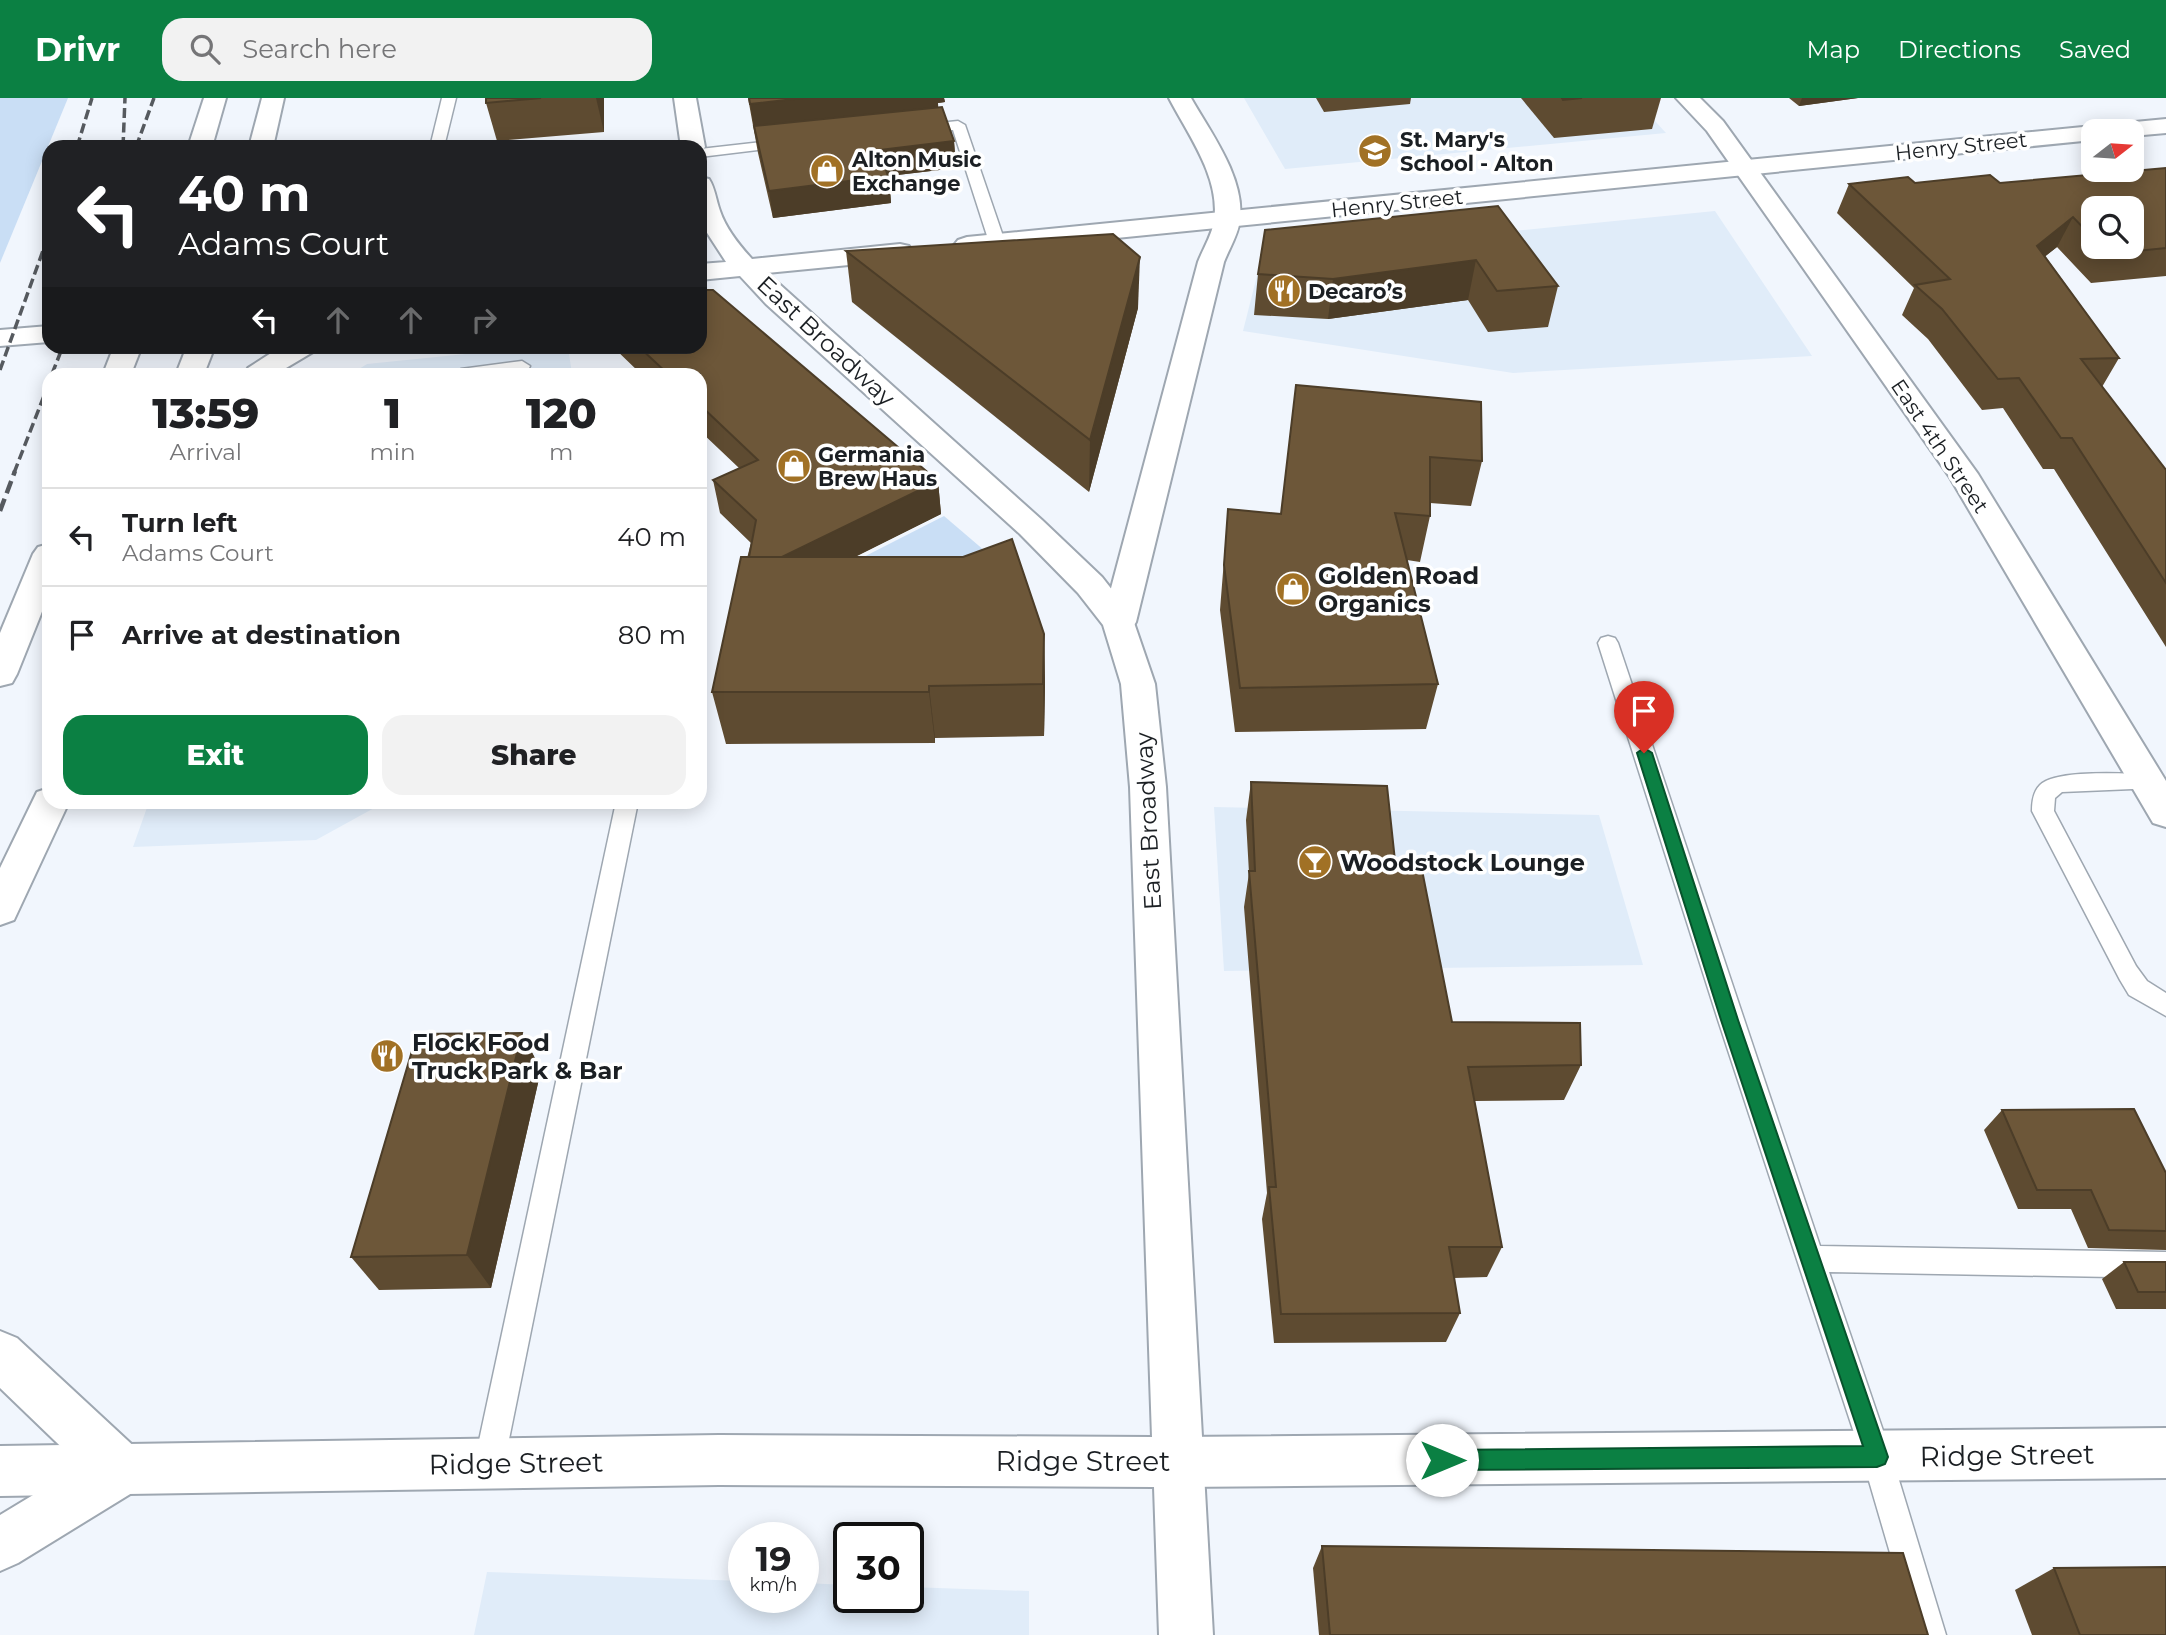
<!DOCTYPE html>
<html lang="en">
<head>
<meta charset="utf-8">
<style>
  body { margin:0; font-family:Montserrat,sans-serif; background:#f2f2f2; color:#202124; height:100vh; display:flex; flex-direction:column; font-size:26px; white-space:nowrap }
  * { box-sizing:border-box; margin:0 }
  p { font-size:23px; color:#757577 }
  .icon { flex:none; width:38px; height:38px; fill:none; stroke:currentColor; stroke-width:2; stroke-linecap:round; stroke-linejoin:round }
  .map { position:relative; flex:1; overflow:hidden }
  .panel { position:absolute; left:42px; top:270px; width:665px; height:441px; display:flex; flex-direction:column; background:#fff; border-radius:21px; box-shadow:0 4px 18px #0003 }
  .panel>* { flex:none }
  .hud { position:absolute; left:42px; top:42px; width:665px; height:214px; border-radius:21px; box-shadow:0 4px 18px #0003; background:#202124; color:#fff; overflow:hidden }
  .needle { width:46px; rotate:73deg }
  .buttons { position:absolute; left:2081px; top:21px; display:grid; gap:14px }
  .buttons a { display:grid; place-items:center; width:63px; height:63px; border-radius:14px; background:#fff; box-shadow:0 4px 18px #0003; font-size:35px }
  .speed { position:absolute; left:728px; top:1424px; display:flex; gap:14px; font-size:35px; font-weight:700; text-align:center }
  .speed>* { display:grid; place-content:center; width:91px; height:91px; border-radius:50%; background:#fff; box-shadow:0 4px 18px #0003; line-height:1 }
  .speed small { font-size:18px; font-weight:400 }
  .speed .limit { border:4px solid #111; border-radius:10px; background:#fff; color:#111 }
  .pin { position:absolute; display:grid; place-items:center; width:60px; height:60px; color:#fff; margin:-72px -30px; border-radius:50% 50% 50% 0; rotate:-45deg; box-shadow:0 0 7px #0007 }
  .pin .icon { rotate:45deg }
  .me { position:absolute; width:77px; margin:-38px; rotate:90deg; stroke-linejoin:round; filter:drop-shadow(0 0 5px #0008) }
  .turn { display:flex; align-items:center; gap:24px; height:147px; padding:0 21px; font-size:32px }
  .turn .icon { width:91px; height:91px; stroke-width:2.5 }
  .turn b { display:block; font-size:49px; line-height:60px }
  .lanes { display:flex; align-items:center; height:66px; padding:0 21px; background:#0003; justify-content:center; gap:35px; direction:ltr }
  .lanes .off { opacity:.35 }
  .eta { display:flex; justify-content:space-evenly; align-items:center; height:119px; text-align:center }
  .eta b { font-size:42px; font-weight:800; line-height:49px }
  .button { display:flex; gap:14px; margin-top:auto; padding:14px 21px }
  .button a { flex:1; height:80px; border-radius:21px; background:#0b8043; color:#fff; font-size:28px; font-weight:800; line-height:80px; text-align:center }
  .button a+a { background:#f2f2f2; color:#202124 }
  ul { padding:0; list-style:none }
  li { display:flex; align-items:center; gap:21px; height:98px; padding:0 21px; border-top:2px solid #e0e0e0 }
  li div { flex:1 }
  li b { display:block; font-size:26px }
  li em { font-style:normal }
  header { display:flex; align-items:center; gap:42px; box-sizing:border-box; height:98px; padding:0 35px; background:#0b8043; color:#fff }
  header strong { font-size:33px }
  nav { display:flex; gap:38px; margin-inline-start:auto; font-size:24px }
  .search { width:490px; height:63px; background:#f2f2f2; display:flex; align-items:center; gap:18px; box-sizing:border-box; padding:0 24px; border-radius:21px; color:#757577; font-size:26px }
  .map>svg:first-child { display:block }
  .built { fill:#e0ecf9 }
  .green { fill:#c9def5 }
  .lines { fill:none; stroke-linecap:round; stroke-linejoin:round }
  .lane-casing { stroke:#9ea7b1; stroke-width:3 }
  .street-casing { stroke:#9ea7b1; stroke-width:4 }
  .secondary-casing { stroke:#9ea7b1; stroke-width:4 }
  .primary-casing { stroke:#9ea7b1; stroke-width:4 }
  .highway-casing { stroke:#9ea7b1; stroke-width:4 }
  .lane { fill:#fff; fill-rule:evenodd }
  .street { fill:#fff; fill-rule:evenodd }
  .secondary { fill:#fff; fill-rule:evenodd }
  .primary { fill:#fff; fill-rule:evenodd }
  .highway { fill:#fff; fill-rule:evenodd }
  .rail-far1 { stroke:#565a5f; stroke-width:3.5; stroke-dasharray:10 4.5; stroke-linecap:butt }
  .rail { stroke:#565a5f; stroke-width:4.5; stroke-dasharray:13 6; stroke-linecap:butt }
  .wall { fill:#5e4b31; fill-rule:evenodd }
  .shaded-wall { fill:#4c3d28 }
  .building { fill:#6d5739; stroke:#4c3d28; stroke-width:2 }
  .route { fill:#0b8043; stroke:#07532c; stroke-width:2 }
  .labels { text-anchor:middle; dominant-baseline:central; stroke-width:7; stroke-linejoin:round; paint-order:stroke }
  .far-poi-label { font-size:21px; font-weight:bold; fill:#1b1f23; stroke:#fff; text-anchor:start }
  .far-street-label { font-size:21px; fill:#1b1f23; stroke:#fff }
  .street-label { font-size:24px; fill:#1b1f23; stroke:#fff }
  .poi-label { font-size:24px; font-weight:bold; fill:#1b1f23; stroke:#fff; text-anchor:start }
  .near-street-label { font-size:28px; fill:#1b1f23; stroke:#fff }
</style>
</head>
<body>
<header>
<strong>Drivr</strong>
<div class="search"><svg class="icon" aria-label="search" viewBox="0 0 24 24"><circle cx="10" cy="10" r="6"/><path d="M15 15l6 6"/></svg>Search here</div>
<nav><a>Map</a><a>Directions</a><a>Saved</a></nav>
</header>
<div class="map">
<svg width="2166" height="1537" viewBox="0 0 2166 1537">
  <rect width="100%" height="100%" fill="#f1f6fd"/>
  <!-- built -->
  <g class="built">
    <path d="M1244,0H1634L1666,35L1285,71Z"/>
    <path d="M1715,113L1812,258L1513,275L1243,233L1262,158Z"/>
    <path d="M546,248L568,249L572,276H351L367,266Z"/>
    <path d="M149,704H385L316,742L133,749Z"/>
    <path d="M1214,709L1599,717L1643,867L1224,873Z"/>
    <path d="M487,1474L744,1483V1500H803V1485L849,1487V1500H908V1489L1029,1493V1537H474Z"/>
  </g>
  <!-- green -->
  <g class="green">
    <path d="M0,0H68L0,165Z"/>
    <path d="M944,418L1020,483L838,472Z"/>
  </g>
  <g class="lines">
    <!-- lane casing -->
    <g class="lane-casing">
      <g id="lane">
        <path d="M442,0H456L444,49H430Z"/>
        <path d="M958,23L965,27L1005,144L1002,147H992L989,144L953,32L919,35L912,31L919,27Z"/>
        <path d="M787,41L794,45L792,48L700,59V51Z"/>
        <path d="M522,263L530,268L528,272L496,276H453L461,271Z"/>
        <path d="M1608,538L1615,540L1618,545L1820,1148L2166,1154V1180L1829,1174L1892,1359L1946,1537H1914L1862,1359L1718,922L1598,545L1601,540Z"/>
        <path d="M2148,676L2156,678L2159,684L2156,690L2062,694L2055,700L2054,713L2136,868L2147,883L2166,895V918L2129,897L2120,882L2032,713C2032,704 2033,694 2040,687C2056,671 2124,676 2148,676Z"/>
        <path d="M616,704H638L504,1366L500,1377L489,1381L478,1377L474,1366Z"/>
      </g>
    </g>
    <!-- street casing -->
    <g class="street-casing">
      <g id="street">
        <path d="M1169,0H1191C1211,35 1245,80 1240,122C1238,137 1229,151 1224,164L1136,524L1131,532L1119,535L1107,532L1102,524L1198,164C1203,151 1212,137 1214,123C1221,80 1187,35 1169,0Z"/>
        <path d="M1676,0H1700L1723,23L1978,376L2166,683V729L2153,725L1949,378L1707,33Z"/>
        <path d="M49,228V244L0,248V232Z"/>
        <path d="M2166,1330V1380L1178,1389L1160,1382L1153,1364L1160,1346L1178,1339Z"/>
      </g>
    </g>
    <!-- secondary casing -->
    <g class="secondary-casing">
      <g id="secondary">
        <path d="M674,0H696L705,49L701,54L700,49H681Z"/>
        <path d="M2166,21V35L2132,38V33H2093V42L967,155L958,152L954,147L958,142L967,139L2093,28L2103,32L2106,28L2114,26Z"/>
        <path d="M700,79L709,81C715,90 716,102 720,113C726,131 740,148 752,161L900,146L909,148L913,154L909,160L900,162L767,175L1042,422L1102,479L1131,516L1155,586L1166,689L1213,1537H1159L1154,1389L719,1387L0,1398V1348L719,1337L1152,1339L1130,689L1121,586L1103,527L1078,495L1020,436L766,206L740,178L700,182V166L726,164L700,124Z"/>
      </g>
    </g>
    <!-- primary casing -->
    <g class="primary-casing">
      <g id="primary">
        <path d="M282,248H317L313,254L276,276H244L248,270Z"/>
        <path d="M0,1233L17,1240L140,1354L147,1372L140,1390L18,1465L0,1473V1417L81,1368L0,1290Z"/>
      </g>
    </g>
    <!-- highway casing -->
    <g class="highway-casing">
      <g id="highway">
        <path d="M204,0H226L212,49H188Z"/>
        <path d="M262,0H284L273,49H249Z"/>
        <path d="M114,248H142L131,276H103Z"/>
        <path d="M187,248H215L204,276H176Z"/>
        <path d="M49,446V496L17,576L12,585L0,588V535L33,456L38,449Z"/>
        <path d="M49,690V704H69L14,822L0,827V770L37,694Z"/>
      </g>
    </g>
    <!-- lane -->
    <use href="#lane" class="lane"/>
    <!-- street -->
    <use href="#street" class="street"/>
    <!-- secondary -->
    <use href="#secondary" class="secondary"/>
    <!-- primary -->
    <use href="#primary" class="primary"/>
    <!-- highway -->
    <use href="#highway" class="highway"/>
    <!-- rail-far1 -->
    <g class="rail-far1">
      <path d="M77,49L92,0"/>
      <path d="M123,49L125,0"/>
      <path d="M136,49L154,0"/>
      <path d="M0,272L49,136"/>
      <path d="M52,276L63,248"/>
      <path d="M14,375L49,285"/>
    </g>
    <!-- rail -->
    <path class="rail" d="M0,413L15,373"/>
  </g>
  <!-- wall -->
  <g class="wall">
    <path d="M486,0H604V34L497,43L486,5Z"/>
    <path d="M748,0H944L945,4L938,5V9L954,43L956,70L889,78L891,105L773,120L758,55Z"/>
    <path d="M1316,0H1411L1410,6L1324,14Z"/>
    <path d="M1521,0H1661L1652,31L1554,40Z"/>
    <path d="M1789,0H1858L1799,8Z"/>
    <path d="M2166,70V178L2091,185L2057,149L2045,158L2119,260L2102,289L2166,372V549L2054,371H2043L2003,310L1982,312L1928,241L1902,217L1914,190L1837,115L1849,86L2000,85ZM2093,110L2132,149H2093Z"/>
    <path d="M1498,108L1558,188L1548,229L1488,234L1468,202L1328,221L1254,217L1258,176Z"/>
    <path d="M846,153L1138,210L1089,394L852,204Z"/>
    <path d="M612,248H700L938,383L941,416L855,459L1044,536L1045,588L1044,638L935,640V645L726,646L712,594L751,445L720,415L713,382L739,370L700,333V276H641Z"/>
    <path d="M1296,287L1482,363L1471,408L1430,405V418L1420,464L1407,462L1438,586L1426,631L1235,634L1220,512L1228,411L1281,416Z"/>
    <path d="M1251,684L1396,772L1452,924L1581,967L1564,1002L1474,1003L1502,1149L1487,1179L1454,1180L1460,1215L1446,1244L1274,1245L1262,1121L1267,1095L1244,809L1249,775L1246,722Z"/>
    <path d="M522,935L541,972L491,1190L379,1192L351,1159Z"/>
    <path d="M2002,1012L2166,1075V1152L2088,1150L2071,1111H2018L1984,1032Z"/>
    <path d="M2124,1164H2166V1211H2116L2102,1181Z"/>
    <path d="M1322,1448L1928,1537H1319L1313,1470Z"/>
    <path d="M2054,1470L2166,1537H2032L2015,1492Z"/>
  </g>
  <!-- shaded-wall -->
  <g class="shaded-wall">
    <path d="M596,0H604V34Z"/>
    <path d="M803,0H944L945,4L938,5L939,22L754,28L756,42L750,6Z"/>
    <path d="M1802,0H1858L1799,8Z"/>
    <path d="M954,43L956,70L889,78L891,105L773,120L769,93L879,52Z"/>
    <path d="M2073,119L2057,149L2022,177L2037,148Z"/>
    <path d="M1140,159L1138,210L1089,394L1090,342Z"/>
    <path d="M1476,162L1468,202L1328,221L1333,181Z"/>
    <path d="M938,383L941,416L752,510L745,477Z"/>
    <path d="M1044,536L1045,588L1044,638L1043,586Z"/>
    <path d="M929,588L935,640V645L929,594Z"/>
    <path d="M522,935L541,972L491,1190L467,1157Z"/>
  </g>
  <!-- building -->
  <g class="building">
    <path d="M486,0H541L486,5Z"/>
    <path d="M749,0H803L750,6Z"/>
    <path d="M1562,0H1582L1563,2Z"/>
    <path d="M942,9L954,43L879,52L888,78L769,93L754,28Z"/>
    <path d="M2166,70V150L2108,156L2101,149H2132V110H2093V140L2073,119L2037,148L2119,260L2081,261L2166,372V485L2072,340H2061L2019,280L1998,281L1942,211L1915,187L1950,181L1849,86L1908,79L1915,85L1990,77L2000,85Z"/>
    <path d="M1498,108L1558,188L1497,193L1476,162L1333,181L1258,176L1265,132Z"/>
    <path d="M1113,136L1140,159L1090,342L846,153Z"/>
    <path d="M700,192H713L938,383L782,459H749L756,422L713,382L758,362L700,307V276H668L638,248H700Z"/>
    <path d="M1296,287L1481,304L1482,363L1430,359V418L1395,415L1438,586L1240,590L1224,467L1228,411L1281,416Z"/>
    <path d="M1012,441L1044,536L1043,586L929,588V594H712L741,459H963Z"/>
    <path d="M1251,684L1387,688L1396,772H1422L1452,924L1580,925L1581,967L1468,969L1502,1149H1449L1460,1215L1281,1216L1269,1089H1276L1249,773H1255Z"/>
    <path d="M522,935L467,1157L351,1159L417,936Z"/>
    <path d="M2134,1011L2166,1075V1133L2109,1132L2091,1092H2037L2002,1012Z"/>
    <path d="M2124,1164H2166V1194H2138Z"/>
    <path d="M1322,1448L1903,1455L1928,1537H1330Z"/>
    <path d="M2166,1469V1537H2080L2054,1470Z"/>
  </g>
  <!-- route -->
  <path class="route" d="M1644,650L1652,655L1738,922L1888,1359L1885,1366L1877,1369L1442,1372L1434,1369L1431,1362L1434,1355L1442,1352L1863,1348L1721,922L1637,655Z"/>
  <!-- icons -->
  <defs>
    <g id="school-disc" transform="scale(1.75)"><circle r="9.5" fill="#a17125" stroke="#fff"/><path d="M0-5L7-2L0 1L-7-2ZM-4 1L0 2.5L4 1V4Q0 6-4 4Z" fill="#fff"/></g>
    <g id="shop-disc" transform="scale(1.75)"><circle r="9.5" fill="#a17125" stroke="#fff"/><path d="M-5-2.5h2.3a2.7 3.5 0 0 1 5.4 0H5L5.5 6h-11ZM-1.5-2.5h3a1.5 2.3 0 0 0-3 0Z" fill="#fff"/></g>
    <g id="restaurant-disc" transform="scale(1.75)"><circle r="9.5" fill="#a17125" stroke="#fff"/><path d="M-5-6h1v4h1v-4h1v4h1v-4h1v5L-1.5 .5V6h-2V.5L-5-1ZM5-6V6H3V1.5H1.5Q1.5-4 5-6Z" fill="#fff"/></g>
    <g id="bar-disc" transform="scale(1.75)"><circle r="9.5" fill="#a17125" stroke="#fff"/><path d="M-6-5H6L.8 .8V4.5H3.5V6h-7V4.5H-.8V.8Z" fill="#fff"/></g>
  </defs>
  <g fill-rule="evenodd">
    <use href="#school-disc" x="1375" y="53"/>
    <use href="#shop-disc" x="827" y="73"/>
    <use href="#restaurant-disc" x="1284" y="193"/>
    <use href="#shop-disc" x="794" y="368"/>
    <use href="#shop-disc" x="1293" y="491"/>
    <use href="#bar-disc" x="1315" y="764"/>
    <use href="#restaurant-disc" x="387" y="958"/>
  </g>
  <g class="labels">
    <!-- far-poi labels -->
    <g class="far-poi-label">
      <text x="1400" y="41">St. Mary's<tspan x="1400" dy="24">School - Alton</tspan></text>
      <text x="852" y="61">Alton Music<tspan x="852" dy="24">Exchange</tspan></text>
      <text x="1308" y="193">Decaro’s</text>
      <text x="818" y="356">Germania<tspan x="818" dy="24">Brew Haus</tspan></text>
    </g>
    <!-- far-street labels -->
    <g class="far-street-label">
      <text transform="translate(1961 48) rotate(-6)">Henry Street</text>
      <text transform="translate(1397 105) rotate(-6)">Henry Street</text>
      <text transform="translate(1940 348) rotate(56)">East 4th Street</text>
    </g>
    <!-- street labels -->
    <g class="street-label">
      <text transform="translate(826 243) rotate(43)">East Broadway</text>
      <text transform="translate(1148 723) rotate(-93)">East Broadway</text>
    </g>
    <!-- poi labels -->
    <g class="poi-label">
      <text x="1318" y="477">Golden Road<tspan x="1318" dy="28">Organics</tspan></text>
      <text x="1340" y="764">Woodstock Lounge</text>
      <text x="412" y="944">Flock Food<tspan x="412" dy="28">Truck Park &amp; Bar</tspan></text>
    </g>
    <!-- near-street labels -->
    <g class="near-street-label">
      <text transform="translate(2007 1357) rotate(-1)">Ridge Street</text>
      <text x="1083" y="1363">Ridge Street</text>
      <text transform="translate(516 1365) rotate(-1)">Ridge Street</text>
    </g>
  </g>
</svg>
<div class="buttons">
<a><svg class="needle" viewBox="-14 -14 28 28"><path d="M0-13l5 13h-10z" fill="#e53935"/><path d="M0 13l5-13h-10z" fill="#757577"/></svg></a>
<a><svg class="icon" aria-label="search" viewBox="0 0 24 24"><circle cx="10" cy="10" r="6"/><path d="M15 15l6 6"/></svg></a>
</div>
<div class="speed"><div>19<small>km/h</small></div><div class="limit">30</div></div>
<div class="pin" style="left:1644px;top:655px;background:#d93025"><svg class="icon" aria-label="arrive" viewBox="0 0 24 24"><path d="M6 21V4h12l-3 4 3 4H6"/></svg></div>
<svg class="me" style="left:1442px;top:1362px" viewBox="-20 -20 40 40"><circle r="19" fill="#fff"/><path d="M0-13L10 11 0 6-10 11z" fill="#0b8043"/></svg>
<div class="hud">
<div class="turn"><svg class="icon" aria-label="left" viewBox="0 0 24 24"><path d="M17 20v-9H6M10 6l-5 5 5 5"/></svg><div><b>40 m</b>Adams Court</div></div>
<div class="lanes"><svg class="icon" aria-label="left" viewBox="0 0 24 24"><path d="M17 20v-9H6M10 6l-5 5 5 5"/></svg><svg class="icon off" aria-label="ahead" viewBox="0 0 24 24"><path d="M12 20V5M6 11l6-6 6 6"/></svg><svg class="icon off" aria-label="ahead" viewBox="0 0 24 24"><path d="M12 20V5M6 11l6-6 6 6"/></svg><svg class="icon off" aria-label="right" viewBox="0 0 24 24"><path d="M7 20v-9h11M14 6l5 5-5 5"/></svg></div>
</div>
<section class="panel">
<div class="eta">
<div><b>13:59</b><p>Arrival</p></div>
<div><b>1</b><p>min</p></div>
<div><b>120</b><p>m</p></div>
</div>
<ul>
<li><svg class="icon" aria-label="left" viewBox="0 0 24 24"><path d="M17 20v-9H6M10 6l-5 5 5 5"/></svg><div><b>Turn left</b><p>Adams Court</p></div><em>40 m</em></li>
<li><svg class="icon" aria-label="arrive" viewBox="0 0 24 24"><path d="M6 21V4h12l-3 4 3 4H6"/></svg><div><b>Arrive at destination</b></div><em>80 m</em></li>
</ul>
<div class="button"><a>Exit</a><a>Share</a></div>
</section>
</div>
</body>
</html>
